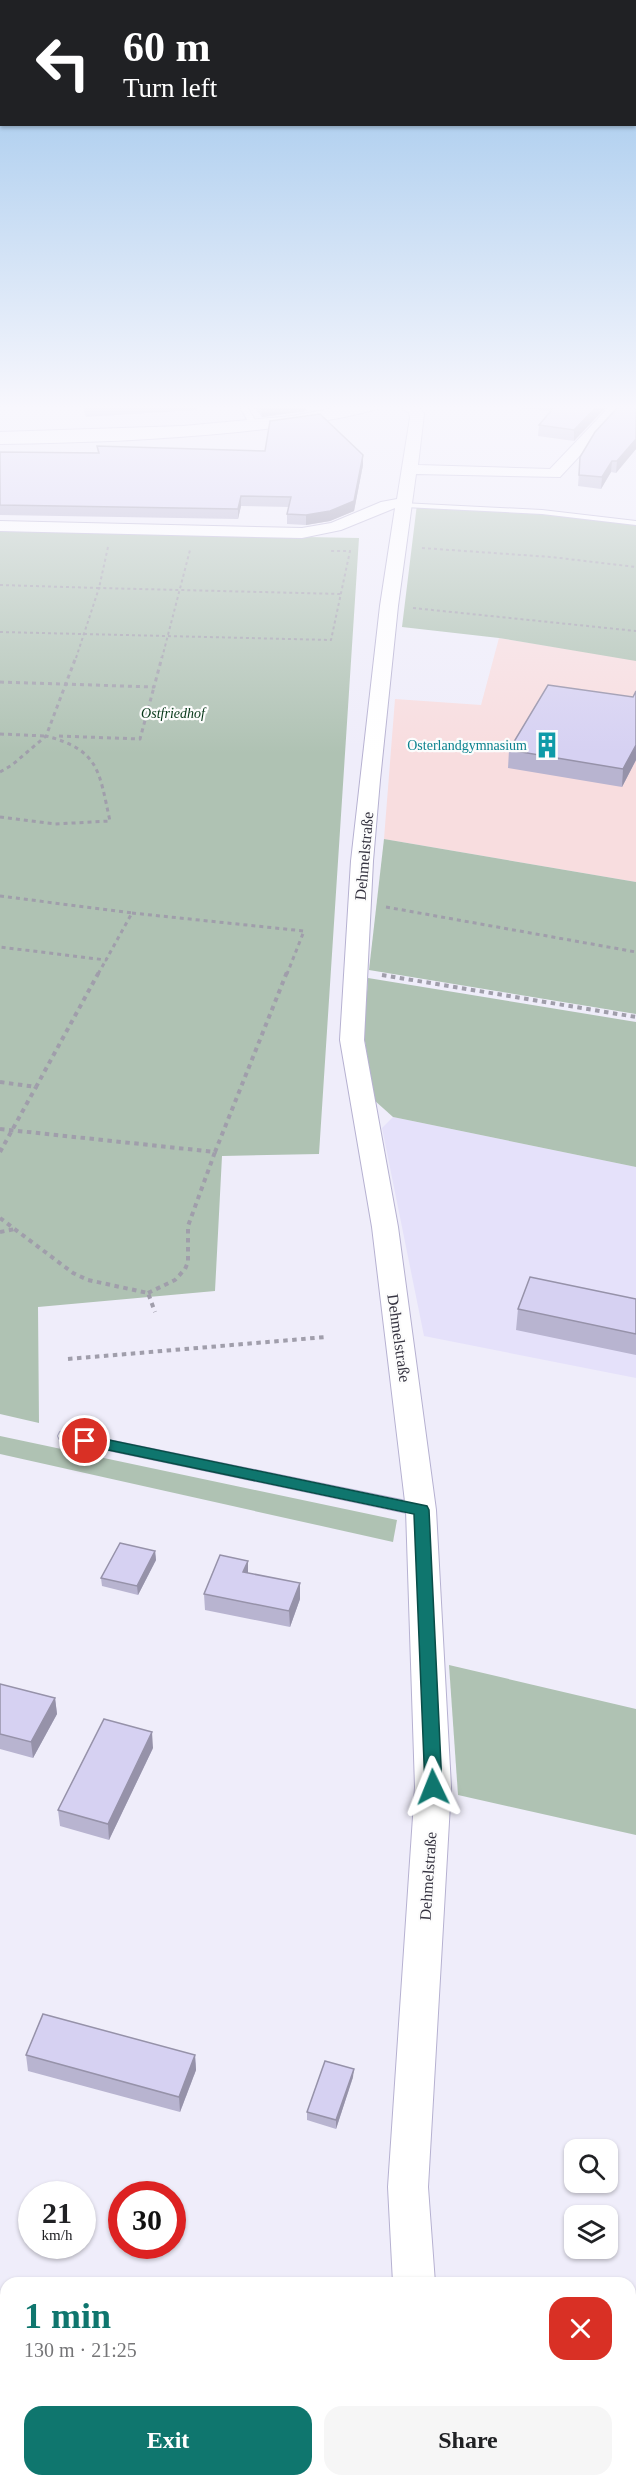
<!DOCTYPE html>
<html lang="en">
<head>
<meta charset="utf-8">
<style>
  body { margin:0; font-family:"Times New Roman",serif; background:#f6f6f6; color:#202124; height:100vh; display:flex; flex-direction:column; font-size:22px; white-space:nowrap }
  * { box-sizing:border-box; margin:0 }
  p { font-size:20px; color:#757577 }
  .icon { flex:none; width:33px; height:33px; fill:none; stroke:currentColor; stroke-width:2; stroke-linecap:round; stroke-linejoin:round }
  .map { position:relative; flex:1; overflow:hidden }
  .details { position:absolute; left:0px; top:2277px; width:636px; height:210px; display:flex; flex-direction:column; background:#fff; border-radius:18px 18px 0 0; box-shadow:0 2px 4px #0004 }
  .details>* { flex:none }
  .hud { position:absolute; left:0px; top:0px; width:636px; height:126px; box-shadow:0 2px 4px #0004; background:#202124; color:#fff; overflow:hidden }
  .tools { position:absolute; left:564px; top:2139px; display:grid; gap:12px }
  .tools a { display:grid; place-items:center; width:54px; height:54px; border-radius:12px; background:#fff; box-shadow:0 2px 4px #0004; font-size:30px }
  .speed { position:absolute; left:18px; top:2181px; display:flex; gap:12px; font-size:30px; font-weight:700; text-align:center }
  .speed>* { display:grid; place-content:center; width:78px; height:78px; border-radius:50%; background:#fff; box-shadow:0 2px 4px #0004; line-height:1 }
  .speed small { font-size:15px; font-weight:400 }
  .speed .limit { border:9px solid #d22; background:#fff; color:#111 }
  .pin { position:absolute; display:grid; place-items:center; width:51px; height:51px; color:#fff; margin:-26px; border:3px solid #fff; border-radius:50%; box-shadow:0 2px 6px #0007 }
  .me { position:absolute; width:66px; margin:-33px; rotate:358deg; stroke-linejoin:round; filter:drop-shadow(0 0 4px #0008) }
  .turn { display:flex; align-items:center; gap:21px; height:126px; padding:0 24px; font-size:27px }
  .turn .icon { width:78px; height:78px; stroke-width:2.5 }
  .turn b { display:block; font-size:42px; line-height:51px }
  .round { display:grid; place-items:center; flex:none; width:63px; height:63px; border-radius:18px; background:#f6f6f6 }
  .summary { display:flex; align-items:center; justify-content:space-between; height:102px; padding:0 24px }
  h1 { font-size:36px; font-weight:700; line-height:45px; color:#0f766e }
  .action { display:flex; gap:12px; margin-top:auto; padding:12px 24px }
  .action a { flex:1; height:69px; border-radius:18px; background:#0f766e; color:#fff; font-size:24px; font-weight:700; line-height:69px; text-align:center }
  .action a+a { background:#f6f6f6; color:#202124 }
  .map>svg:first-child { display:block }
  .built { fill:#e5e1fa }
  .education { fill:#f8dddf }
  .green { fill:#afc2b3 }
  .lines { fill:none; stroke-linecap:round; stroke-linejoin:round }
  .service-casing { stroke:#b6b1d1; stroke-width:2 }
  .minor-casing { stroke:#b6b1d1; stroke-width:2 }
  .secondary-casing { stroke:#b6b1d1; stroke-width:2 }
  .path-far2 { stroke:#a09eab; stroke-width:2; stroke-dasharray:3 3; stroke-linecap:butt }
  .path-far1 { stroke:#a09eab; stroke-width:3; stroke-dasharray:4 4; stroke-linecap:butt }
  .path { stroke:#a09eab; stroke-width:4; stroke-dasharray:4.5 4.5; stroke-linecap:butt }
  .service { fill:#fff; fill-rule:evenodd }
  .minor { fill:#fff; fill-rule:evenodd }
  .secondary { fill:#fff; fill-rule:evenodd }
  .wall { fill:#b8b4d0 }
  .shaded-wall { fill:#9692a9 }
  .building { fill:#d6d1f2; stroke:#9692a9; stroke-width:1.5 }
  .route { fill:#0f766e; stroke:#0a4d48; stroke-width:1.5 }
  .labels { text-anchor:middle; dominant-baseline:central; stroke-width:4.5; stroke-linejoin:round; paint-order:stroke }
  .far-park-label { font-size:14px; font-style:italic; fill:#053717; stroke:#fcfcfc }
  .far-culture-label { font-size:14px; fill:#0d838f; stroke:#fcfcfc; text-anchor:end }
  .street-label { font-size:16px; fill:#363441; stroke:#fcfcfc }
</style>
</head>
<body>
<div class="map">
<svg width="636" height="2487" viewBox="0 0 636 2487">
  <rect width="100%" height="100%" fill="#efedfa"/>
  <!-- built -->
  <path class="built" d="M393,1117L636,1167V1378L424,1336L382,1128Z"/>
  <!-- education -->
  <path class="education" d="M499,638L636,660V882L384,839L395,699L481,705Z"/>
  <!-- green -->
  <g class="green">
    <path d="M417,504L542,511L636,522V661L499,638L402,627Z"/>
    <path d="M0,531L359,538L319,1154L222,1156L215,1291L38,1307L39,1423L0,1414Z"/>
    <path d="M384,839L636,882V1014L369,970Z"/>
    <path d="M368,978L636,1022V1167L393,1117L374,1100L364,1035Z"/>
    <path d="M0,1436L397,1520L393,1542L0,1454Z"/>
    <path d="M449,1665L636,1709V1835L458,1795Z"/>
  </g>
  <g class="lines">
    <!-- service casing -->
    <g class="service-casing">
      <g id="service">
        <path d="M239,405H246L258,425L257,427H251Z"/>
        <path d="M402,503L542,510L636,521V525L542,514L405,507H402Z"/>
        <path d="M65,1431L421,1504L426,1506L429,1510L426,1514L421,1516L60,1440L58,1436L60,1432Z"/>
        <path d="M333,2481H355L354,2487H332Z"/>
      </g>
    </g>
    <!-- minor casing -->
    <g class="minor-casing">
      <g id="minor">
        <path d="M399,405H417L424,414L418,465L550,469L611,405H627L560,477L416,474L398,606L380,780L373,861L364,1040L398,1227L436,1510L451,1787L428,2187L435,2283H393L388,2187L415,1787L406,1510L372,1227L340,1040L351,861L380,606L395,508L341,530L302,538L0,531V521L302,528L331,523L381,502L397,499L410,418L409,413Z"/>
        <path d="M436,2481H482L484,2487H438Z"/>
      </g>
    </g>
    <!-- secondary casing -->
    <g class="secondary-casing">
      <path id="secondary" d="M350,405H380L377,409C331,422 285,427 238,432C159,440 79,443 0,444V432L183,426L292,416Z"/>
    </g>
    <!-- path-far2 -->
    <g class="path-far2">
      <path d="M422,548L551,557L636,567"/>
      <path d="M0,585L99,588L108,547"/>
      <path d="M413,608L636,631"/>
      <path d="M0,632L331,640L350,551H329"/>
      <path d="M76,658L99,588L341,594"/>
      <path d="M162,658L190,550"/>
    </g>
    <!-- path-far1 -->
    <g class="path-far1">
      <path d="M0,682L154,687L162,657"/>
      <path d="M0,734L46,736"/>
      <path d="M59,736L140,739L154,687"/>
      <path d="M0,772L12,765L46,736L76,657"/>
      <path d="M0,817L55,824L110,821C99,772 100,750 46,736"/>
      <path d="M0,896L132,913L106,960L0,947"/>
      <path d="M386,907L636,952"/>
      <path d="M132,913L304,931L287,974"/>
      <path d="M98,974L106,960"/>
    </g>
    <!-- path -->
    <g class="path">
      <path d="M382,975L636,1017"/>
      <path d="M0,1082L36,1087L99,972"/>
      <path d="M0,1129L215,1152L287,972"/>
      <path d="M0,1152L36,1087"/>
      <path d="M0,1218L73,1273L88,1280L148,1293L155,1312"/>
      <path d="M0,1232L15,1229"/>
      <path d="M148,1293L175,1280L185,1269L188,1262V1226L215,1152"/>
      <path d="M68,1359L326,1337"/>
    </g>
    <!-- service -->
    <use href="#service" class="service"/>
    <!-- minor -->
    <use href="#minor" class="minor"/>
    <!-- secondary -->
    <use href="#secondary" class="secondary"/>
  </g>
  <!-- wall -->
  <g class="wall">
    <path d="M82,405H201L196,410L86,417Z"/>
    <path d="M251,405H306V411L262,417Z"/>
    <path d="M484,405H608L574,441L538,436L539,425L551,411Z"/>
    <path d="M636,405V449L616,473L611,472L601,489L578,486L580,457Z"/>
    <path d="M97,446L363,465L354,511L330,521L306,525L287,524V514L289,507L241,506L238,519L0,515V452L98,453Z"/>
    <path d="M636,691V760L622,787L508,768L509,750L633,697Z"/>
    <path d="M636,1299V1355L516,1330L518,1309Z"/>
    <path d="M155,1551L156,1560L138,1595L102,1586L101,1578Z"/>
    <path d="M248,1561V1573L300,1599L290,1627L205,1610L204,1594Z"/>
    <path d="M0,1684L55,1698L57,1714L33,1758L0,1749Z"/>
    <path d="M153,1748L109,1840L60,1826L58,1810Z"/>
    <path d="M26,2055H195L196,2070L180,2112L28,2071Z"/>
    <path d="M353,2077L336,2129L307,2120V2112Z"/>
  </g>
  <!-- shaded-wall -->
  <g class="shaded-wall">
    <path d="M261,405H306V411L262,417Z"/>
    <path d="M598,405H608L574,441V430Z"/>
    <path d="M636,439V449L616,473L617,461Z"/>
    <path d="M363,455V465L354,511L330,521L306,525V515Z"/>
    <path d="M612,461L611,472L601,489L602,477Z"/>
    <path d="M241,496V506L238,519V509Z"/>
    <path d="M636,745V760L622,787L623,769Z"/>
    <path d="M155,1551L156,1560L138,1595L137,1586Z"/>
    <path d="M248,1561V1577L243,1572Z"/>
    <path d="M300,1583V1599L290,1627L289,1611Z"/>
    <path d="M55,1698L57,1714L33,1758L31,1742Z"/>
    <path d="M152,1732L153,1748L109,1840L108,1824Z"/>
    <path d="M195,2055L196,2070L180,2112L179,2097Z"/>
    <path d="M354,2069L353,2077L336,2129V2120Z"/>
  </g>
  <!-- building -->
  <g class="building">
    <path d="M556,405H598L574,430L539,425Z"/>
    <path d="M620,405H636V439L617,461H612L602,477L579,475L580,457L595,432Z"/>
    <path d="M320,414L363,455L354,501L330,511L306,515L287,514L291,497L241,496L238,509L0,505V452L99,453L97,446L265,451L270,421Z"/>
    <path d="M548,685L633,697L636,691V745L623,769L509,750Z"/>
    <path d="M530,1277L636,1299V1334L518,1309Z"/>
    <path d="M120,1543L155,1551L137,1586L101,1578Z"/>
    <path d="M220,1555L248,1561L243,1572L300,1583L289,1611L204,1594Z"/>
    <path d="M0,1684L55,1698L31,1742L0,1734Z"/>
    <path d="M104,1719L152,1732L108,1824L58,1810Z"/>
    <path d="M43,2014L195,2055L179,2097L26,2055Z"/>
    <path d="M325,2061L354,2069L336,2120L307,2112Z"/>
  </g>
  <!-- sky -->
  <linearGradient id="sky" x2="0" y2="1"><stop stop-color="#95c1ea"/><stop offset="0.54" stop-color="#f8f7fd"/><stop offset="1" stop-color="#f8f7fd" stop-opacity="0"/></linearGradient>
  <rect width="636" height="754" fill="url(#sky)"/>
  <!-- route -->
  <path class="route" d="M85,1435L427,1506L429,1510L442,1787L440,1792L433,1794L427,1792L425,1787L414,1514L80,1444L78,1441Z"/>
  <!-- icons -->
  <defs>
    <g id="building-bare" transform="scale(2.07)"><path d="M-4-6H4V6H1V3H-1V6H-4ZM-2.5-4.3h1.7v1.8h-1.7ZM.8-4.3h1.7v1.8H.8ZM-2.5-1h1.7V.8h-1.7ZM.8-1h1.7V.8H.8Z" fill="#0f9aa8" stroke="#fcfcfc" stroke-width="2.5" paint-order="stroke"/></g>
  </defs>
  <g fill-rule="evenodd">
    <use href="#building-bare" x="547" y="745"/>
  </g>
  <g class="labels">
    <!-- far-park labels -->
    <g class="far-park-label">
      <text x="173" y="713">Ostfriedhof</text>
    </g>
    <!-- far-culture labels -->
    <g class="far-culture-label">
      <text x="527" y="745">Osterlandgymnasium</text>
    </g>
    <!-- street labels -->
    <g class="street-label">
      <text transform="translate(364 856) rotate(-85)">Dehmelstraße</text>
      <text transform="translate(399 1338) rotate(82)">Dehmelstraße</text>
      <text transform="translate(428 1876) rotate(-86)">Dehmelstraße</text>
    </g>
  </g>
</svg>
<div class="tools">
<a><svg class="icon" aria-label="search" viewBox="0 0 24 24"><circle cx="10" cy="10" r="6"/><path d="M15 15l6 6"/></svg></a>
<a><svg class="icon" aria-label="layers" viewBox="0 0 24 24"><path d="M12 4l9 5-9 5-9-5zM3 14l9 5 9-5"/></svg></a>
</div>
<div class="speed"><div>21<small>km/h</small></div><div class="limit">30</div></div>
<div class="pin" style="left:85px;top:1441px;background:#d93025"><svg class="icon" aria-label="arrive" viewBox="0 0 24 24"><path d="M6 21V4h12l-3 4 3 4H6"/></svg></div>
<svg class="me" style="left:433px;top:1787px" viewBox="-20 -20 40 40"><path d="M0-17L14 15 0 8-14 15z" fill="#0f766e" stroke="#fff" stroke-width="4"/></svg>
<div class="hud">
<div class="turn"><svg class="icon" aria-label="left" viewBox="0 0 24 24"><path d="M17 20v-9H6M10 6l-5 5 5 5"/></svg><div><b>60 m</b>Turn left</div></div>
</div>
<section class="details">
<div class="summary"><div><h1>1 min</h1><p>130 m · 21:25</p></div><a class="round" style="background:#d93025;color:#fff"><svg class="icon" aria-label="close" viewBox="0 0 24 24"><path d="M6 6l12 12M18 6L6 18"/></svg></a></div>
<div class="action"><a>Exit</a><a>Share</a></div>
</section>
</div>
</body>
</html>
